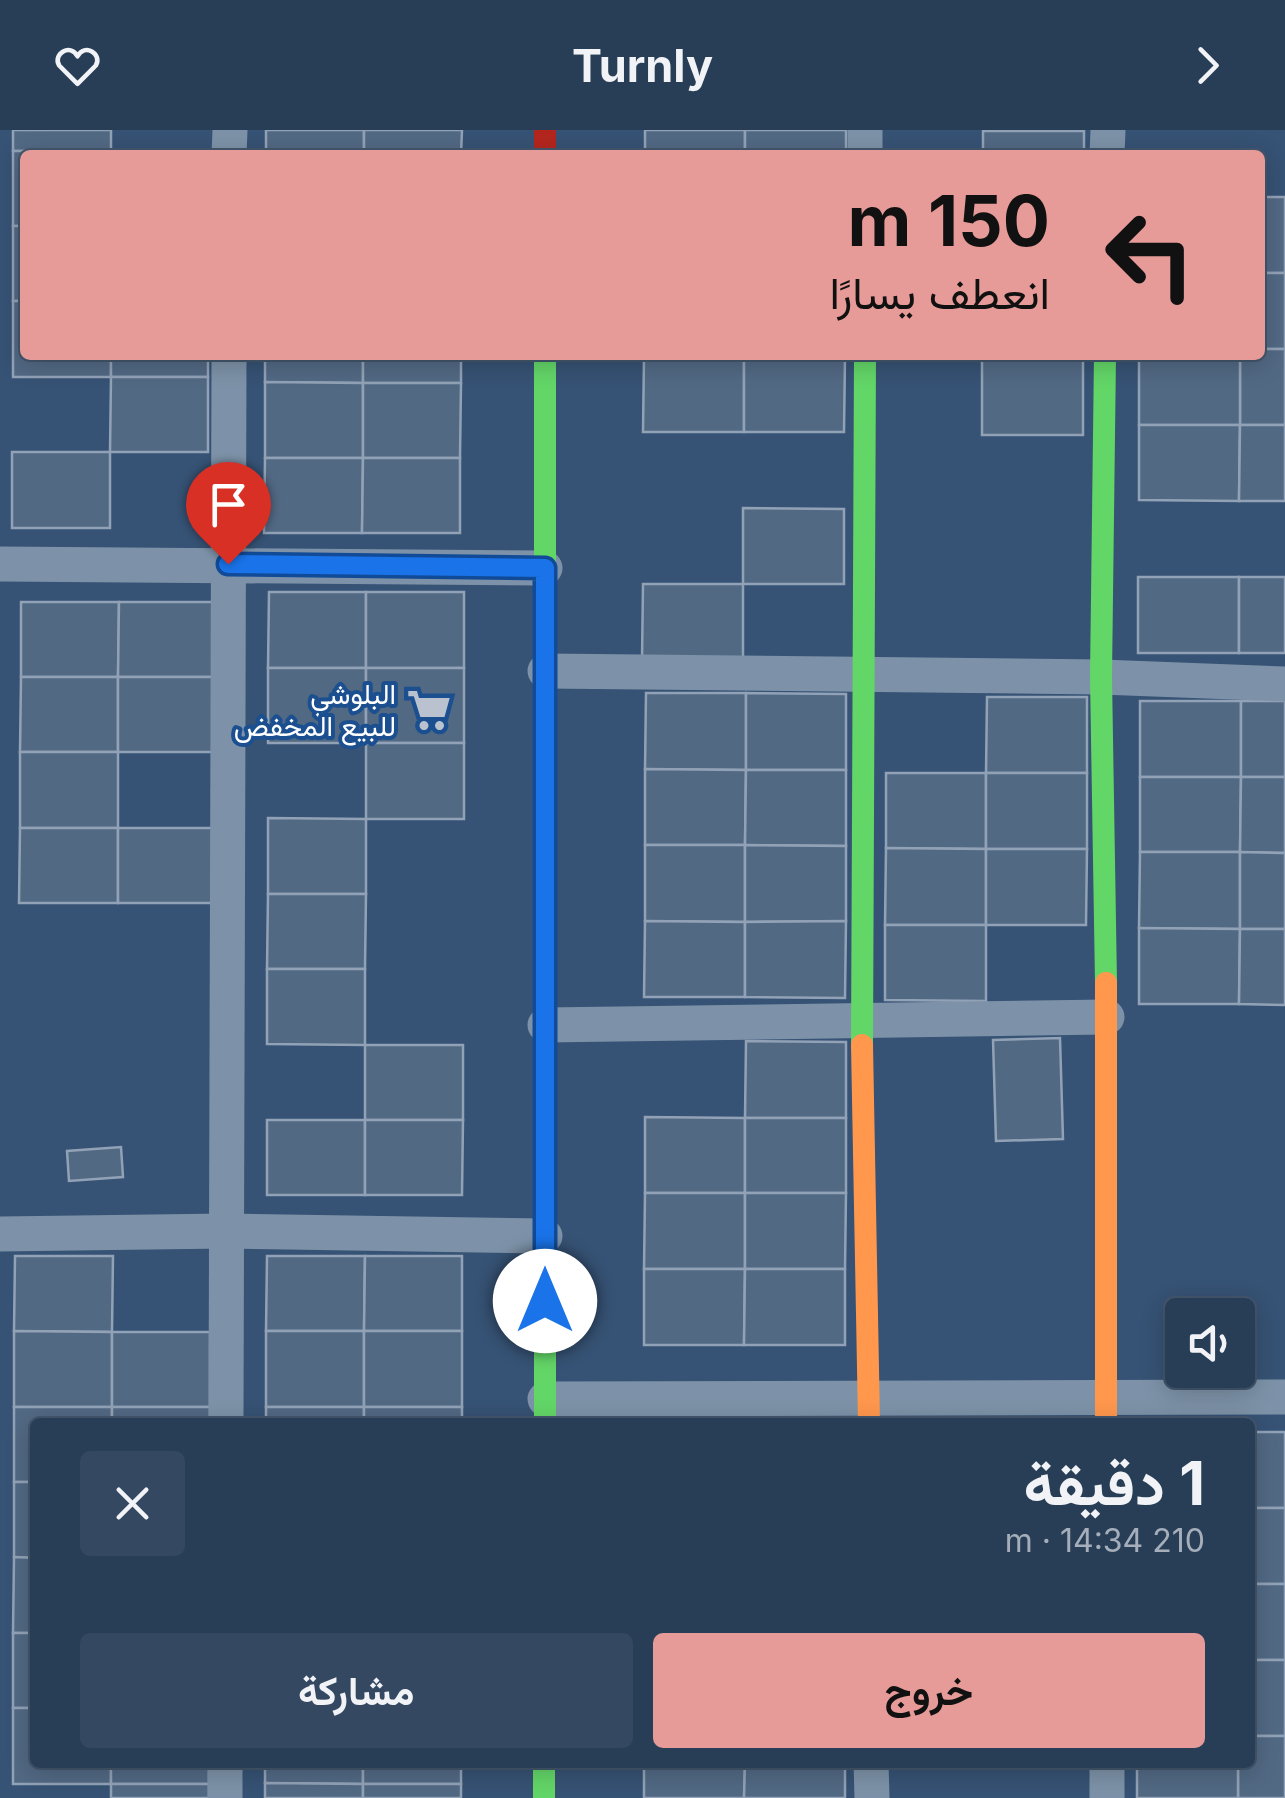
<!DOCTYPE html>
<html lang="ar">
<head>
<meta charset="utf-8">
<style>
  body { margin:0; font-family:Inter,Vazirmatn,sans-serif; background:#344961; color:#f1f3f6; direction:rtl; height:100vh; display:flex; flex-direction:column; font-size:38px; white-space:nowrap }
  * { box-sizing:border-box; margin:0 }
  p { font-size:32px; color:#a5aeba }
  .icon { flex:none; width:55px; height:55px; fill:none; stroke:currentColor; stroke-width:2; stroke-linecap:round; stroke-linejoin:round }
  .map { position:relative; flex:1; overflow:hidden; direction:ltr }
  .panel { position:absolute; left:30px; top:1288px; width:1225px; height:350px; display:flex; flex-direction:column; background:#283e57; border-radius:10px; box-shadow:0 5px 25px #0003,0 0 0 2px #44576d; direction:rtl }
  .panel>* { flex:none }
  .top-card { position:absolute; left:20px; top:20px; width:1245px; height:210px; border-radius:10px; box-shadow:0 5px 25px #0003,0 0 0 2px #44576d; direction:rtl; background:#e69b98; color:#111; overflow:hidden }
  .controls { position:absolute; left:1165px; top:1168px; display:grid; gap:20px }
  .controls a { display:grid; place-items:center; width:90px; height:90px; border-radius:10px; background:#283e57; box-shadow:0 5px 25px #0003,0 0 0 2px #44576d; font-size:50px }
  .pin { position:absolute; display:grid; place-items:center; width:85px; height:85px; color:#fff; margin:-102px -42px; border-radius:50% 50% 50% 0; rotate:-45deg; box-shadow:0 0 10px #0007 }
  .pin .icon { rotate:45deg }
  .me { position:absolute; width:110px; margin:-55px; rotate:0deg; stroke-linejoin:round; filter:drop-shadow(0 0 8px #0008) }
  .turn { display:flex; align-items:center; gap:35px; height:210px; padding:0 50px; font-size:45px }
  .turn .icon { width:130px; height:130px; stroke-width:2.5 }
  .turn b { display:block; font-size:70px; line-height:85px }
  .round { display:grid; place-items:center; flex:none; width:105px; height:105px; border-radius:10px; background:#344961 }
  .head { display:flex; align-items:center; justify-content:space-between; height:170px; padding:0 50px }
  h1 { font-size:60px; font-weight:700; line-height:75px }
  .button { display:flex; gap:20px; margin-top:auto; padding:20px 50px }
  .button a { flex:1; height:115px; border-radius:10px; background:#e69b98; color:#111; font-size:40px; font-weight:700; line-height:115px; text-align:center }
  .button a+a { background:#344961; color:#f1f3f6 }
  header { display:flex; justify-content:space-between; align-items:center; height:130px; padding:0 50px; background:#283e57; font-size:45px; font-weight:700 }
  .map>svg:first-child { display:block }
  .building { fill:#526984; stroke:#92a2b6; stroke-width:2.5 }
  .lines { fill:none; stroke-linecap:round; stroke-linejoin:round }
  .street { stroke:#7d92a8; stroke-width:35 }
  .fast { stroke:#63d668; stroke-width:22 }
  .slow { stroke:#ff974d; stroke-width:22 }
  .jam { stroke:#b3261e; stroke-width:22 }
  .route-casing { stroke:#114b97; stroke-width:25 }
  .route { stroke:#1a73e8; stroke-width:18 }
  .labels { text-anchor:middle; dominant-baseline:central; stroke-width:8; stroke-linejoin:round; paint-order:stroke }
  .poi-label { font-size:28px; fill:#fff; stroke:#1b4f8f; text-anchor:end }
</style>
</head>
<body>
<header><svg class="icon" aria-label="forward" viewBox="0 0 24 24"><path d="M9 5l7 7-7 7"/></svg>Turnly<svg class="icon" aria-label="heart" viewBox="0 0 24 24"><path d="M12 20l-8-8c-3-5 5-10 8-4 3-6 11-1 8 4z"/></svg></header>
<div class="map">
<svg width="1285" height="1668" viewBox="0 0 1285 1668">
  <rect width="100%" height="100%" fill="#365274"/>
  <!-- building -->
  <g class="building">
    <rect x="13" y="0" width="98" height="21"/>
    <rect x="266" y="0" width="98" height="25"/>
    <path d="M364,0H462L461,25H364Z"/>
    <rect x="645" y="0" width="100" height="25"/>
    <rect x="745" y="0" width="101" height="25"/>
    <rect x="983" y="1" width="101" height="24"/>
    <path d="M13,21H111V25H25V96H13Z"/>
    <rect x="1260" y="67" width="25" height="76"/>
    <rect x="13" y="96" width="12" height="75"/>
    <rect x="1260" y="143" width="25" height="76"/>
    <path d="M13,171H25V225H111V247H13Z"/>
    <path d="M1260,219H1285V295H1240V225H1260Z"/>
    <rect x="111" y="225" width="97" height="22"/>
    <path d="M265,225H363V253L265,252Z"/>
    <rect x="363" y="225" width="98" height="28"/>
    <path d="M882,225H982V229L882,228Z"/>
    <rect x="982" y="225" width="101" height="4"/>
    <rect x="1139" y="225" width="101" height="70"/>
    <path d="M644,226H744V302H643Z"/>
    <path d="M744,226L845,227L844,302H744Z"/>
    <rect x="982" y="229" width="101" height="76"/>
    <path d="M111,247H208V322H110Z"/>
    <path d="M265,252L363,253V328H265Z"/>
    <path d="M363,253H461L460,328H363Z"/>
    <path d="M1139,295H1240L1239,371L1139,370Z"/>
    <path d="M1240,295H1285V371H1239Z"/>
    <rect x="12" y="322" width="98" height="76"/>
    <path d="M265,328H363L362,403H264Z"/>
    <path d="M363,328H460V403H362Z"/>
    <path d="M743,378L844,379V454H743Z"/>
    <rect x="1138" y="447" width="101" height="76"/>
    <rect x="1239" y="447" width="46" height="76"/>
    <path d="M643,454H743V530H642Z"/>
    <path d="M269,462H366V538H268Z"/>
    <rect x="366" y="462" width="98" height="76"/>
    <path d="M21,472H119L118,547H21Z"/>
    <path d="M119,472H217L216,547H118Z"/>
    <rect x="268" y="538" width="98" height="75"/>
    <rect x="366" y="538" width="98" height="75"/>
    <path d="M21,547H118V622H20Z"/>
    <rect x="118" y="547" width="98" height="75"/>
    <path d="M646,563H746V640L645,639Z"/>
    <path d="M746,563L846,564V640H746Z"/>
    <path d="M987,567H1087V643H986Z"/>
    <rect x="1140" y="571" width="101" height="76"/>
    <rect x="1241" y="571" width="44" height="76"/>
    <rect x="366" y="613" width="98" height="76"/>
    <rect x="20" y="622" width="98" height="76"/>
    <path d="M645,639L746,640L745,715H645Z"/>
    <path d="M746,640H846V716L745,715Z"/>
    <path d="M886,643H986V719L886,718Z"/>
    <rect x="986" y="643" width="101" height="76"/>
    <path d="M1140,647H1241L1240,722H1140Z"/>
    <path d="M1241,647H1285V723L1240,722Z"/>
    <path d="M268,688L366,689V764H268Z"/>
    <path d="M20,698H118V773H19Z"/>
    <rect x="118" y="698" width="98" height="75"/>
    <path d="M645,715H745V792L645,791Z"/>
    <path d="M745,715L846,716V791L745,792Z"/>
    <path d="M886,718L986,719V795H885Z"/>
    <path d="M986,719H1087L1086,795H986Z"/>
    <path d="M1140,722H1240V799L1139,798Z"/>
    <path d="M1240,722L1285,723V799H1240Z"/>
    <path d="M268,764H366L365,839H267Z"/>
    <path d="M645,791L745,792V867H644Z"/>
    <path d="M846,791L845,868L745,867V792Z"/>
    <path d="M885,795H986V871L885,870Z"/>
    <path d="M1139,798L1240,799L1239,874H1139Z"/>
    <path d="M1240,799H1285V875L1239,874Z"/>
    <path d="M267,839H365V915L267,914Z"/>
    <path d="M1060,908L1063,1009L996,1011L993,910Z"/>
    <path d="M746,911L846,912V988H745Z"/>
    <rect x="365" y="915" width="98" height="75"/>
    <path d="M645,987L745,988V1063H645Z"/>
    <rect x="745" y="988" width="101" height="75"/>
    <rect x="267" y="990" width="98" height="75"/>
    <path d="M365,990H463L462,1065H365Z"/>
    <path d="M121,1017L123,1047L69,1051L67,1021Z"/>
    <path d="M645,1063H745V1139H644Z"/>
    <path d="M745,1063H846L845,1139H745Z"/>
    <path d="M15,1126H113L112,1202L14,1201Z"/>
    <path d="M267,1126H365L364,1201H266Z"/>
    <path d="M365,1126H462V1201H364Z"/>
    <path d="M644,1139H745L744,1215H644Z"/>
    <path d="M745,1139H845V1215H744Z"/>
    <path d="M14,1201L112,1202V1277H14Z"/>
    <rect x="266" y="1201" width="98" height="76"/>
    <rect x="364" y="1201" width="98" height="76"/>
    <rect x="112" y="1202" width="98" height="75"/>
    <path d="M14,1277H112V1292H35V1352H14Z"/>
    <rect x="112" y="1277" width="98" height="15"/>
    <rect x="266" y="1277" width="98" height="15"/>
    <rect x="364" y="1277" width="98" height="15"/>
    <rect x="1250" y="1302" width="35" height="76"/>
    <path d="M14,1352H35V1428L14,1427Z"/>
    <rect x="1250" y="1378" width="35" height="76"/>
    <path d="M14,1427L35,1428V1503H13Z"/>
    <rect x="1250" y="1454" width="35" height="76"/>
    <rect x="13" y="1503" width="22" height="75"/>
    <rect x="1250" y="1530" width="35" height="76"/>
    <path d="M13,1578H35V1632H111V1654H13Z"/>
    <path d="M1250,1606H1285V1668H1238V1632H1250Z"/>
    <rect x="111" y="1632" width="98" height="22"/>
    <path d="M265,1632H363V1654L265,1653Z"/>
    <rect x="363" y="1632" width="98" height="22"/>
    <path d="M644,1632H745L744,1668H644Z"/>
    <path d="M745,1632H845V1668H744Z"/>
    <rect x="1137" y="1632" width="101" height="36"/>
    <path d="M265,1653L363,1654V1668H265Z"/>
    <rect x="111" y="1654" width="98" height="14"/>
    <rect x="363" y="1654" width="98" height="14"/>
  </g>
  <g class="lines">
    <!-- street -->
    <g class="street">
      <path d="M865,0V25"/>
      <path d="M229,25L230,0"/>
      <path d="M1107,25L1108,0"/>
      <path d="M0,434L545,438"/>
      <path d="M545,541L1101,547L1285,554"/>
      <path d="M545,895L1107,887"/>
      <path d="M0,1104L226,1101L545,1106"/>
      <path d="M545,1269L1285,1267"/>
      <path d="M226,1292L229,225"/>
      <path d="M871,1632L872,1668"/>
      <path d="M1107,1632V1668"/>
      <path d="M225,1668V1632"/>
    </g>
    <!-- fast -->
    <g class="fast">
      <path d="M545,225V1292"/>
      <path d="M1105,225L1101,547L1106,853"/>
      <path d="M862,915L865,225"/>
      <path d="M544,1632V1668"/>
    </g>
    <!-- slow -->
    <g class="slow">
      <path d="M862,915L869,1292"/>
      <path d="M1106,1292V853"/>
    </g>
    <!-- jam -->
    <path class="jam" d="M545,0V25"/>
  </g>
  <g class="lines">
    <!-- route casing -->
    <g class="route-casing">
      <path id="route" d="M228,434L545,438V1171"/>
    </g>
    <!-- route -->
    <use href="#route" class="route"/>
  </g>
  <!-- icons -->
  <defs>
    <g id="supermarket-bare" transform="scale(3.45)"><path d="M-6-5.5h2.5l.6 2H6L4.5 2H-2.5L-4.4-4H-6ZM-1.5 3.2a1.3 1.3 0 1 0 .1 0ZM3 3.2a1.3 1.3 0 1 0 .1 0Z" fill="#b9c2ce" stroke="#1b4f8f" stroke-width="2.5" paint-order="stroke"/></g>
  </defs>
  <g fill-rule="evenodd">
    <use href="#supermarket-bare" x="429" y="580"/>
  </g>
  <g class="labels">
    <!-- poi labels -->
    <g class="poi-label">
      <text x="396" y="564">البلوشي<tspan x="396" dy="32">للبيع المخفض</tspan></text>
    </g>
  </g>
</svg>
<div class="controls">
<a><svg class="icon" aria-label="sound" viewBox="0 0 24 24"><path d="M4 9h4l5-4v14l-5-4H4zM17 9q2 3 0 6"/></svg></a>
</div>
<div class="pin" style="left:228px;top:434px;background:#d93025"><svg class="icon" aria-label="arrive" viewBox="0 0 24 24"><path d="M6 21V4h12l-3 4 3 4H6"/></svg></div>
<svg class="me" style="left:545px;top:1171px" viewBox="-20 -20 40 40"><circle r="19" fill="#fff"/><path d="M0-13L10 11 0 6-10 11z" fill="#1a73e8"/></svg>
<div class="top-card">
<div class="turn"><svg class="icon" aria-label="left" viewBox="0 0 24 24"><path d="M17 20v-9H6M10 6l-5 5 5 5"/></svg><div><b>150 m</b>انعطف يسارًا</div></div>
</div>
<section class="panel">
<div class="head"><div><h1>1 دقيقة</h1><p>210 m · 14:34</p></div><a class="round"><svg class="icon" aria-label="close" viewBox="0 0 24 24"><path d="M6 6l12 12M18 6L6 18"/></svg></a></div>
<div class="button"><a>خروج</a><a>مشاركة</a></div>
</section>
</div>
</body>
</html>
